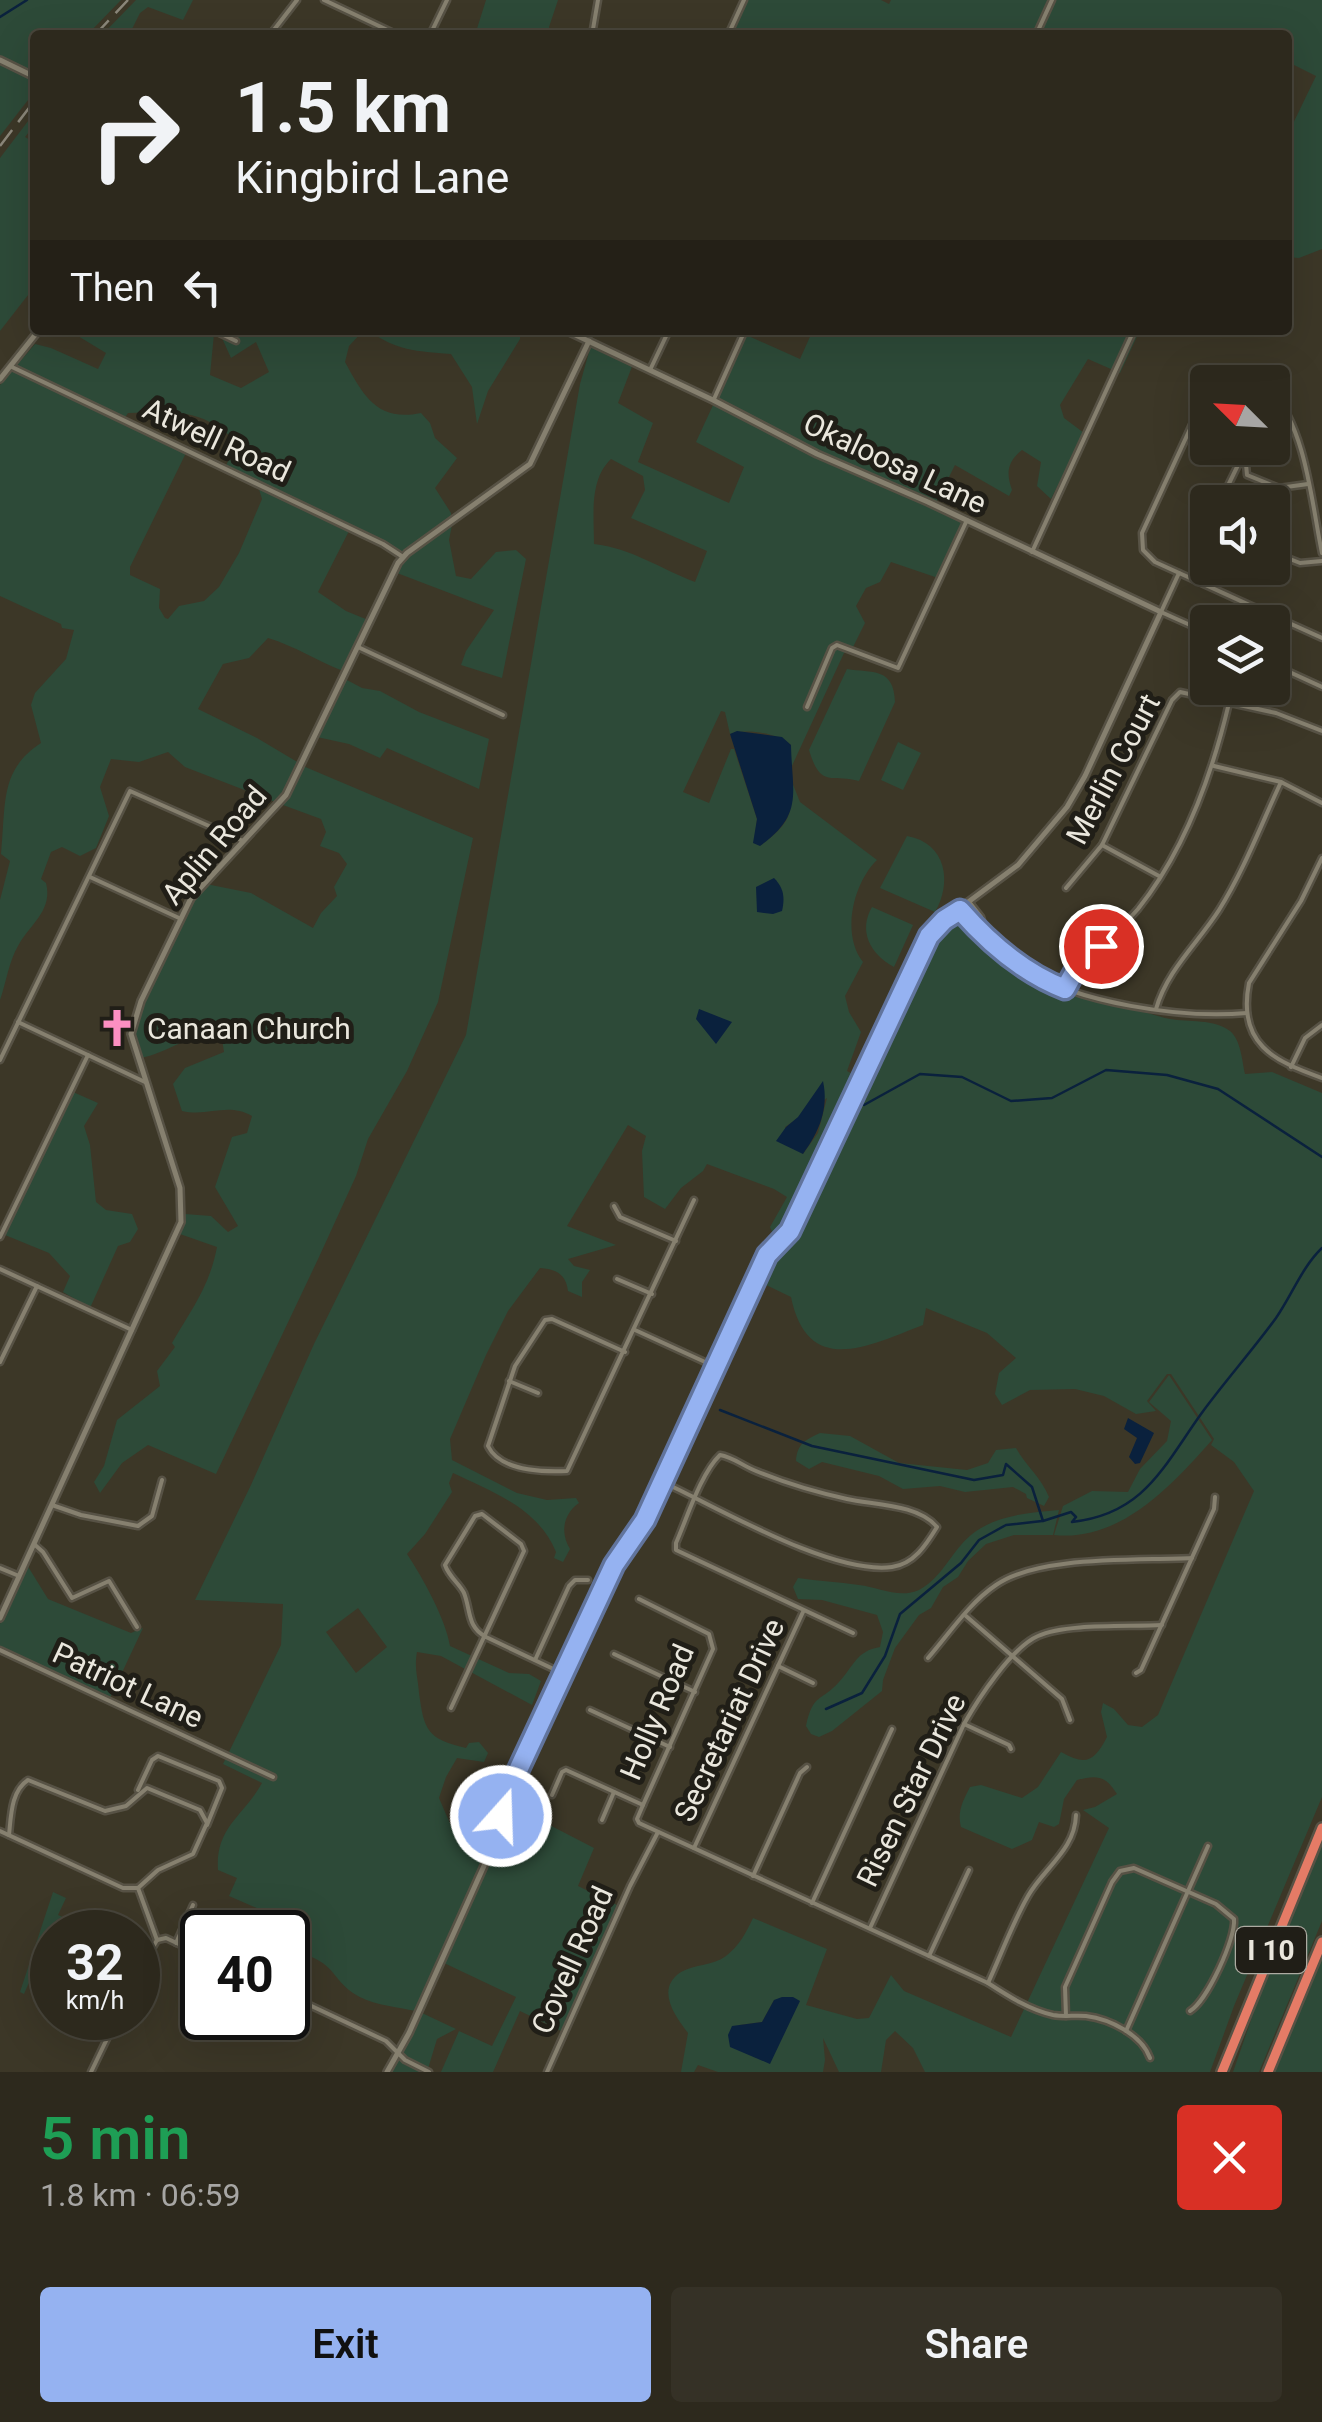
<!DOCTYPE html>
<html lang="en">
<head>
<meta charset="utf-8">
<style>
  body { margin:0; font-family:Roboto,sans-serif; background:#353126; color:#f1f3f6; height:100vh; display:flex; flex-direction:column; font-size:38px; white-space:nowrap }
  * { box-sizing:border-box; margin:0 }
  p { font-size:32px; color:#a7a6a4 }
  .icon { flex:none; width:55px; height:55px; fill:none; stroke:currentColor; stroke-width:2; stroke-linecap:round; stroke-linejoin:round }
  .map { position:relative; height:2072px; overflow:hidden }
  .panel { display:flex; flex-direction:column; background:#2d291d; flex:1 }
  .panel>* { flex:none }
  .hud { position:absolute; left:30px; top:30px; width:1262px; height:305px; border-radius:10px; box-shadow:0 10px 40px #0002,0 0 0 2px #48453b; background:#2d291d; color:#f1f3f6; overflow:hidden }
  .needle { width:65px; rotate:294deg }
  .buttons { position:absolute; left:1190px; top:365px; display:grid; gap:20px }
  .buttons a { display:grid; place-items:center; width:100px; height:100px; border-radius:10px; background:#2d291d; box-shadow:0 10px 40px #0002,0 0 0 2px #48453b; font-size:50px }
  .speed { position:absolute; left:30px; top:1910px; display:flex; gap:20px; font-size:50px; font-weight:700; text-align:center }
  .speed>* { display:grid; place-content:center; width:130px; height:130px; border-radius:50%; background:#2d291d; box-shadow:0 10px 40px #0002,0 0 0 2px #48453b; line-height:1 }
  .speed small { font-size:25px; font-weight:400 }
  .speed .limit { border:5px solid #111; border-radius:15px; background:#fff; color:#111 }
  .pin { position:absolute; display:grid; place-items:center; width:85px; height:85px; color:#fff; margin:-42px; border:5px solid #fff; border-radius:50%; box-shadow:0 2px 10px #0007 }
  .me { position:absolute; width:110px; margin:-55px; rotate:20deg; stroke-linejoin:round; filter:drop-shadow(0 0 8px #0008) }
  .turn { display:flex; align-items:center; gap:35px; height:210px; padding:0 40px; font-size:45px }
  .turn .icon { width:130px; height:130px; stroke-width:2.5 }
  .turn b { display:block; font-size:70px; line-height:85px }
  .then { display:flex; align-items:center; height:95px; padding:0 40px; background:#0003; gap:20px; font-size:38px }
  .round { display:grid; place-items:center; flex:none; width:105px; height:105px; border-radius:10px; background:#353126 }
  .headline { display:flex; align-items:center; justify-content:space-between; height:170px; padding:0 40px }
  h1 { font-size:60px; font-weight:600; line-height:75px; color:#1e9e55 }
  .action { display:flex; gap:20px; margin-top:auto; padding:20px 40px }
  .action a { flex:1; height:115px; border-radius:10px; background:#95b2f1; color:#111; font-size:40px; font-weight:600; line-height:115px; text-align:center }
  .action a+a { background:#353126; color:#f1f3f6 }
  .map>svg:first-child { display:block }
  .green { fill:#2d4a38; fill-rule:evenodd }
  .water { fill:#0a213d }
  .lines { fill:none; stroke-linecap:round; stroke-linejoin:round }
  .stream { stroke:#0a213d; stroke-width:2.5 }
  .minor-casing { stroke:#575245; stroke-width:9 }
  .tertiary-casing { stroke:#575245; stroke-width:10 }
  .motorway-casing { stroke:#575245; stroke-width:14 }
  .minor { stroke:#86806f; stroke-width:4 }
  .tertiary { stroke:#86806f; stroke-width:5 }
  .motorway { stroke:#e57b66; stroke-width:9 }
  .rail { stroke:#8b877a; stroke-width:2.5; stroke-dasharray:20 10; stroke-linecap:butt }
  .route-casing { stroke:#61749d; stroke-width:25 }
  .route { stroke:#95b2f1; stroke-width:18 }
  .labels { text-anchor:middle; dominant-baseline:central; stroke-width:10; stroke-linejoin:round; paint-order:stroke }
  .shield { fill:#201e17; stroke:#adaba2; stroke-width:2.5 }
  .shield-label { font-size:28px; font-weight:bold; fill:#eae7dd }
  .street-label { font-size:30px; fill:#eae7dd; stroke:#201e17 }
  .poi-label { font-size:30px; fill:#eae7dd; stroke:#201e17; text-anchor:start }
</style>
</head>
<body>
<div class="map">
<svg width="1322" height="2072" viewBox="0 0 1322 2072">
  <rect width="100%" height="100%" fill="#3c3727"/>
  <!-- green -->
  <g class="green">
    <path d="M0,0H121L87,35H35V75L0,58Z"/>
    <path d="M136,0H193L183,20L148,7L140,13L129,35H102Z"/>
    <path d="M486,0H558L549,27L552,35H475Z"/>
    <path d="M747,0H881L889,4L891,0H1322V249L1299,258L1288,257V134L1316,76L1288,62V35H744L733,30Z"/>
    <path d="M0,63L35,80V91L0,136Z"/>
    <path d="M35,112V124L25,137L35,143V286L0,331V158Z"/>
    <path d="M68,330H116L129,337L138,335L139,330H206L214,334L210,375L241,388L269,372L256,342L231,358L222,338L238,344L239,340L227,334L232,330H364L349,346L345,362C364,397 378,422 421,413L430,423L435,438L457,458L435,488L451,513V518L403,554L226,466L236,442C204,408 171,411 128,413L124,419L16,366L35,344L51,348L98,369L106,353Z"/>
    <path d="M368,330H520V339L488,391L477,424L472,387L451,354C415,351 397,351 368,330Z"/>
    <path d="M813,330H1140L1120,373L1088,359L1060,405L1064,418L1084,433L1051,499L1037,486L1041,462L1022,450C1007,462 1006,473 1012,490L1009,496L955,465L936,503L818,452L716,399L744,334L800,359Z"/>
    <path d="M591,345L633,364L618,403L653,423L638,462L729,503L744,467L696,442L714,403L816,456L967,522L941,579L891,562L880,582L866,588L856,606L865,623L850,653H844L791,768V745C777,733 747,728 730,734L725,712L721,711L683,792L709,803L731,749H734L757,819L754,843L761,845C788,825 793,816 792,782L800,802L877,860C853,883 841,935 863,962L845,996L849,1012L861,1032L847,1071L858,1077L788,1230L776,1241L770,1227L787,1197L774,1189L707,1164L703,1171L681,1188L665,1209L644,1197L642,1151L646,1136L628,1125L567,1226L616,1245L568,1259L574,1266L590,1270L582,1282V1297L568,1291C566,1274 556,1269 540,1268L508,1311L486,1355L450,1439L452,1460L517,1493L547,1500L576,1498L579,1503C563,1514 560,1533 570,1549L563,1562L554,1558L556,1552C539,1509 493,1492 453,1473L449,1483L452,1492L425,1534L407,1554C423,1578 446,1620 450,1646L509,1673L529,1674L541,1681L532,1705L441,1656L417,1652C414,1668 418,1678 419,1693C424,1730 427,1739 466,1748L469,1743L479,1742L488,1753L484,1762L457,1758L446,1777L439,1798L458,1842L488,1852L417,2011L410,2010C391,2006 369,2004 353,1993C334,1980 334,1965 309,1956L291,1965L288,1974V1932H249L259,1909L229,1896L237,1878L218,1870C215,1827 244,1816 262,1783L223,1764L226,1758L233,1760L235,1757L228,1754L281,1645L283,1604L195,1600L251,1485L314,1344L466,1035L580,384ZM611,459L643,476L645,490L631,518L707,551L695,582C661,569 631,548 594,544C594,515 589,480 611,459ZM827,1098L818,1133L803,1154L785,1127ZM358,1608L387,1647L356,1673L326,1632Z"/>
    <path d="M13,370L186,453L130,567V575L160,589L159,608L165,618L168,619L179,606L204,601L219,587L239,553L262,499L258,486L349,531L318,592L346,611L368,620L343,671C317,661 295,646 268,638L249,658L223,664L198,709L257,738L299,763L278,803L185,767L168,752L139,762L111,759L100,787L109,816L96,848L80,856L62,847L51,852L41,879L46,883C53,911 30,924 18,946C9,961 6,983 0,1000V900L10,861L1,854C6,801 0,770 41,743L31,705L35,693L66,659L74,630L62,628L61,624L0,596V385Z"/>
    <path d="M452,525L449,540L456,576L471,579L496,552L516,550L526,559L502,678L461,665L466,651L494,610L397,573L409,555Z"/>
    <path d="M847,669C872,673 894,667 895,702L859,781C832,773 821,790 809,750Z"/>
    <path d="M345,679L362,688L380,691L419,712L489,739L479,789L387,748L380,758L349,744L317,737Z"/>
    <path d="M898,742L921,753L903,790L881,780Z"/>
    <path d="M303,766L473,838L438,1002L407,1071L368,1139L356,1176L319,1257L216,1474L148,1445L122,1463L100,1493L94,1482L104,1466L117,1420L160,1386L157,1371L175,1347L172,1343C192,1308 209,1288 217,1247L180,1234L185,1214L211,1216L228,1232L238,1226L215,1187L232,1137L247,1133L252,1116C227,1102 209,1117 182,1111L173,1084L185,1068L224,1052L221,1032C196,1030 168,1053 140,1058L134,1034L136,1018L185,912L206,884L251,893L313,928L321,913L337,896L334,887L347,864L339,853L320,846L326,832L321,819L283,805Z"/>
    <path d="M907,836C947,843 952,883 935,912L880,888Z"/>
    <path d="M872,907L913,925L894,967C870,954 858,931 872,907Z"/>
    <path d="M964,910C1013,974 1050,987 1125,1006C1140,1010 1155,1016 1170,1019C1188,1022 1215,1019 1230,1031C1241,1040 1242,1061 1245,1074L1272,1072L1322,1093V1797L1234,2006L1210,2072H925L913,2048L895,2031L886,2040L881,2072H839L823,2038L825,2060L823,2072H718L698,2065L694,2072H681L688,2033C675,2016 655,1989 681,1972C695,1964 713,1966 726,1956C739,1946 746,1933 753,1918L827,1949L806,2005L857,2019L869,2018L891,1975L904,1991L1011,2037L1109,1828L1083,1810L1095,1807L1117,1794C1105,1775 1097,1775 1077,1780L1064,1799L1059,1824L1054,1827L1039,1822L1032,1840L1012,1849L961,1827C957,1811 963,1801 970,1787L981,1785L1022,1798L1038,1787L1061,1752C1086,1766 1094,1762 1107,1737L1101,1712L1103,1703L1114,1709L1128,1725L1142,1727L1158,1715L1254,1491L1234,1462L1211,1445L1214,1439L1171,1374H1167L1147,1401L1156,1411L1136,1414L1104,1396L1075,1389L1030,1390L1002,1405L995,1394L999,1373L1016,1358L987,1333L926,1308L923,1325C870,1345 808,1379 791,1297L758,1281L772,1253L793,1232L921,952L946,921ZM774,2000L770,2063L730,2046L740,2025L762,2022Z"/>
    <path d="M73,1092L98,1103L84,1126L90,1145L96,1202L106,1210L132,1214L138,1229L130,1242L118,1246L90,1308L63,1292L70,1276L49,1253L5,1235Z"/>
    <path d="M1169,1375L1212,1440C1172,1485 1121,1542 1054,1535L1063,1506L1092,1491L1128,1492L1140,1469L1167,1441L1171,1421L1149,1402Z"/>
    <path d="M820,1433L850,1436L899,1463L967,1470L988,1463L996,1450L1016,1448C1026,1466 1041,1477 1049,1497L1044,1506L1027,1498L1026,1494L1013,1487L965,1492L940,1486L903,1489L879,1476L822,1462L809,1469L796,1461C797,1444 805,1440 820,1433Z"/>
    <path d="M1059,1510L1053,1535H1014L986,1544L968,1561L958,1577L943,1587L931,1608L919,1615L895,1648L883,1680L882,1691L832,1731L819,1737L811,1734L806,1726C813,1693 821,1702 839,1682C854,1666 856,1651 880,1647L883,1632L877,1615L822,1600L798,1599L793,1587L798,1578C818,1581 838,1582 859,1585C878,1587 899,1599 919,1590C938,1580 948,1560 961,1545C985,1516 1024,1513 1059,1510Z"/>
    <path d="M27,1565L48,1599L131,1633L143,1628L110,1698L0,1647V1624Z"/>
    <path d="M507,1803L594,1848L578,1886L619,1906L561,2031L520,2011L493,2072H441L459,2031L492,2046L516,1997L444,1963L500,1837Z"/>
    <path d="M1322,1844V1921L1259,2072H1233L1260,1994Z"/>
    <path d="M53,1892L66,1898L58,1915L96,1932H52V1940L48,1938L24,1994L20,1992Z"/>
    <path d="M1322,1957V2072H1274Z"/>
    <path d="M422,2013L456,2029L437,2039L427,2072H390Z"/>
  </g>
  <!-- water -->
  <g class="water">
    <path d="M737,731L782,737L791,745C792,794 804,814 760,846L753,843L757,819L730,734Z"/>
    <path d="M774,878C784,888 785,898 782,911L773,914L757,912L756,887Z"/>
    <path d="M699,1009L732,1022L716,1044L696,1019Z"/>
    <path d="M823,1081C829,1109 819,1132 803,1154L776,1141L786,1127L798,1117Z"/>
    <path d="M1128,1418L1154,1433L1140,1463L1135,1464L1129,1457L1137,1438L1124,1429Z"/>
    <path d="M782,1997H793L800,2001L770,2064L730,2047L728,2035L732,2026L762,2022L774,2000Z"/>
  </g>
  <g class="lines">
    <!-- stream -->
    <g class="stream">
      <path d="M0,17L27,0"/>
      <path d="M864,1105L920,1074L962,1077L1011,1101L1052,1098L1106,1070L1167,1075L1218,1089L1322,1157"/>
      <path d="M720,1410L812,1446L974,1480L1003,1475L1006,1464L1032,1487L1043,1521L1071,1512L1076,1517L1072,1522C1144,1514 1163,1467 1201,1414C1225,1381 1252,1351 1276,1318C1292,1295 1302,1267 1322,1248"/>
      <path d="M826,1709L862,1693L885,1656L900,1614L961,1563L979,1540L1006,1525L1042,1521"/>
    </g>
    <!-- minor casing -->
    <g class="minor-casing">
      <g id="minor">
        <path d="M324,0L398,35"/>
        <path d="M270,35L297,0"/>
        <path d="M430,35L447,0"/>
        <path d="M592,35L598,0"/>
        <path d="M728,35L744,0"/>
        <path d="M1036,35L1052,0"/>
        <path d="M213,330L236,341"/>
        <path d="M12,367L383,544L403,557"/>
        <path d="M650,370L669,330"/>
        <path d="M1233,382H1250"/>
        <path d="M1272,393C1306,428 1312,506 1322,553"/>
        <path d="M1208,397L1202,403L1142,533L1143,550L1155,562L1322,638"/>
        <path d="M714,399L745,330"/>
        <path d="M1220,502L1239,463L1246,464L1247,475L1279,488L1308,484"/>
        <path d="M1032,552L1134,330"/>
        <path d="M1272,552L1300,563L1322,561"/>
        <path d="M1179,573L1161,612L1208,633"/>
        <path d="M358,647L503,715"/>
        <path d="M1272,664L1322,687"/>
        <path d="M807,707L832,648L837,645L898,668L967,520"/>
        <path d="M1214,766L1281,782L1322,803"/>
        <path d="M1102,845L1159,876"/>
        <path d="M1322,858L1301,901L1249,983C1237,1044 1274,1061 1322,1078"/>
        <path d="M90,877L179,918"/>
        <path d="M1066,888L1102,845L1172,700L1180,692L1276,713L1322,731"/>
        <path d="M970,903L981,917L987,937"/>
        <path d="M960,910C978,930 999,953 1022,968C1077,1003 1182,1019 1247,1013"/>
        <path d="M1065,989C1082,956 1114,937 1138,909C1185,850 1212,775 1229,703"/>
        <path d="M1156,1009C1167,970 1198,943 1219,910C1244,870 1261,825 1281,782"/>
        <path d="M18,1022L145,1082"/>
        <path d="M0,1060L130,791L243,841"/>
        <path d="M1291,1067L1305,1038L1322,1025"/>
        <path d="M614,1206L620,1217L676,1241"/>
        <path d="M0,1237L88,1055"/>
        <path d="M0,1269L132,1330"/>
        <path d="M617,1279L652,1294"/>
        <path d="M635,1330L716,1367"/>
        <path d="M625,1352L552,1319L545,1320L515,1366L488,1446C500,1471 543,1472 567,1471L694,1200"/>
        <path d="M0,1362L37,1286"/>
        <path d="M509,1381L538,1393"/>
        <path d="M662,1482L667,1484C722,1510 833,1575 892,1567C914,1564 926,1545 937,1527C918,1504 874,1505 847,1499C815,1492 785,1483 756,1471C743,1466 733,1457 720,1455C701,1473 687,1518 676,1543V1550L853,1633"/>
        <path d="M52,1505L81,1515L138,1526L152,1516L162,1480"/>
        <path d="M34,1544L43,1552L72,1598L109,1581L137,1627"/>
        <path d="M0,1568L19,1576"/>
        <path d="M639,1599L709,1634L713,1649L643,1805L637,1819L639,1823L988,1983C1008,1996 1030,2010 1053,2015C1064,2017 1075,2015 1086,2016C1110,2019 1142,2035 1150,2058"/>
        <path d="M966,1616L1062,1699L1070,1720"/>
        <path d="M0,1650L273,1777"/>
        <path d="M614,1654L695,1692"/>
        <path d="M928,1658C949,1634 969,1603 996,1585C1039,1555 1138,1561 1192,1558"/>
        <path d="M535,1660L569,1586L575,1580H588"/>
        <path d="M778,1666L813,1683"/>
        <path d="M1136,1673L1141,1670L1214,1509L1215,1497"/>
        <path d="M451,1708L524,1551L521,1544L482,1514L475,1516L445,1565C449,1577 459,1583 464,1593C471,1611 467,1627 486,1637L564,1674"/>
        <path d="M590,1710L670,1747"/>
        <path d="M964,1724L1009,1745L1011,1749"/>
        <path d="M138,1790L152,1760L158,1756L219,1781L222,1788L207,1825"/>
        <path d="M552,1795L562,1772L566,1770L643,1805"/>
        <path d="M602,1820L614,1792"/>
        <path d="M0,1831L123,1888H138"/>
        <path d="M9,1835C11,1816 11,1791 28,1780L105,1811L126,1806L147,1788L200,1810L207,1823L193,1854L158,1870L138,1888"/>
        <path d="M694,1848L803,1612"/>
        <path d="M753,1876L800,1773L807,1767"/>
        <path d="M138,1888L157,1940"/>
        <path d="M812,1903L892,1729"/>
        <path d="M870,1928L964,1724C978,1699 1012,1647 1038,1636C1066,1623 1129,1627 1162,1625"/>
        <path d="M157,1940L166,1938L202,1955"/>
        <path d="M176,1943L193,1905"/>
        <path d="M929,1956L969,1870"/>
        <path d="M138,1973L157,1940"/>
        <path d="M988,1983C1001,1955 1012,1924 1028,1896C1044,1868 1075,1850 1076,1815"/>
        <path d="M288,1995L386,2041L405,2060L429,2072"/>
        <path d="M1066,2016L1065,1987L1112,1882L1120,1871L1134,1868L1216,1904L1234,1919C1236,1938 1207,2001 1190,2011"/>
        <path d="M1126,2031L1208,1846"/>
        <path d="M91,2072L117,2018"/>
        <path d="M547,2072L630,1886L658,1832"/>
      </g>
    </g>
    <!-- tertiary casing -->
    <g class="tertiary-casing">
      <g id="tertiary">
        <path d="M0,60L35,77"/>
        <path d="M0,379L39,330"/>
        <path d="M0,1618L181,1222L180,1188L131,1034L141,1001L191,898L286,795L398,563L407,553L530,464L589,341"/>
        <path d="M387,2072L409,2033L492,1848L506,1796L615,1565L645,1520L767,1255L790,1231L919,951L944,920L1018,865L1067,807L1085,776L1161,612L928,502L817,454L713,400L565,330"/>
      </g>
    </g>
    <!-- motorway casing -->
    <g class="motorway-casing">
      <g id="motorway">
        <path d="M1222,2072L1322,1828"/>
        <path d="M1268,2072L1322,1942"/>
      </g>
    </g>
    <!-- minor -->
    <use href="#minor" class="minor"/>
    <!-- tertiary -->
    <use href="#tertiary" class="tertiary"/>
    <!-- motorway -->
    <use href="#motorway" class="motorway"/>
    <!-- rail -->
    <g class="rail">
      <path d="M95,35L128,0"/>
      <path d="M0,146L35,100"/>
    </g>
  </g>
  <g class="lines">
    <!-- route casing -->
    <g class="route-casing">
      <path id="route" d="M501,1816L506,1796L614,1565L645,1520L767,1255L790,1231L929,936L944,920L960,910C989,943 1023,973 1065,989L1076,969L1101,946"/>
    </g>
    <!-- route -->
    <use href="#route" class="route"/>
  </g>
  <!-- icons -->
  <defs>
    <g id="church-bare" transform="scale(3)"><path d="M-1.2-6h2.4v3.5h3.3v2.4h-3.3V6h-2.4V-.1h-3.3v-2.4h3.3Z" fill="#fc8fc2" stroke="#201e17" stroke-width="2.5" paint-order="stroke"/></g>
  </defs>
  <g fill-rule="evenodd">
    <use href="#church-bare" x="117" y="1028"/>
  </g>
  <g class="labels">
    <!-- shield labels -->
    <rect class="shield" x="1236" y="1927" width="70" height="46" rx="8"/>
    <g class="shield-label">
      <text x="1271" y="1950">I 10</text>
    </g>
    <!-- street labels -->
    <g class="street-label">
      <text transform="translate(217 440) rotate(25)">Atwell Road</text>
      <text transform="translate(895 463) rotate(25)">Okaloosa Lane</text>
      <text transform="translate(1113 769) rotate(-62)">Merlin Court</text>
      <text transform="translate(214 845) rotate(-50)">Aplin Road</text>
      <text transform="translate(128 1685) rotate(25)">Patriot Lane</text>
      <text transform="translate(657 1712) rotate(-67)">Holly Road</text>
      <text transform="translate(729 1720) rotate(-65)">Secretariat Drive</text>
      <text transform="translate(911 1790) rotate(-64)">Risen Star Drive</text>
      <text transform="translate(572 1960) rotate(-66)">Covell Road</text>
    </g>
    <!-- poi labels -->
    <g class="poi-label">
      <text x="147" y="1028">Canaan Church</text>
    </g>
  </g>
</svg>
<div class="buttons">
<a><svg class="needle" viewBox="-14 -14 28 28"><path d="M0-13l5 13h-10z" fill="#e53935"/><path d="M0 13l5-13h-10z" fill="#a7a6a4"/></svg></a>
<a><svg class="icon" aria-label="sound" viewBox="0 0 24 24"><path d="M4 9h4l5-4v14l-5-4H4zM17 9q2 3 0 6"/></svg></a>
<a><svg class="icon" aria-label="layers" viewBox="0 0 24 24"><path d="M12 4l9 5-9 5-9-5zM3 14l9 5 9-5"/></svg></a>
</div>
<div class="speed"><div>32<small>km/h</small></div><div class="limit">40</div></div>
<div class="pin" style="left:1101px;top:946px;background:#d93025"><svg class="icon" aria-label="arrive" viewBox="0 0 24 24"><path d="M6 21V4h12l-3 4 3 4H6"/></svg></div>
<svg class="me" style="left:501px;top:1816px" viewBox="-20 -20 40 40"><circle r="17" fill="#95b2f1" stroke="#fff" stroke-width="3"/><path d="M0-11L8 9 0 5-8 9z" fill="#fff"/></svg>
<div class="hud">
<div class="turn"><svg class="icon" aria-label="right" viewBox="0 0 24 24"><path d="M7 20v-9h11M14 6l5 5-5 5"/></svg><div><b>1.5 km</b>Kingbird Lane</div></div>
<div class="then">Then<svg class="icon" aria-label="left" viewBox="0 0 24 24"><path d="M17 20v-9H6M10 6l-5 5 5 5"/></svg></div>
</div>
</div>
<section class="panel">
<div class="headline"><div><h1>5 min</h1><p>1.8 km · 06:59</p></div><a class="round" style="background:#d93025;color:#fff"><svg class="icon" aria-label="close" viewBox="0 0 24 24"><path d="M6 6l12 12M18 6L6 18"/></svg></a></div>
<div class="action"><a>Exit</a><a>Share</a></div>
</section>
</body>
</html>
